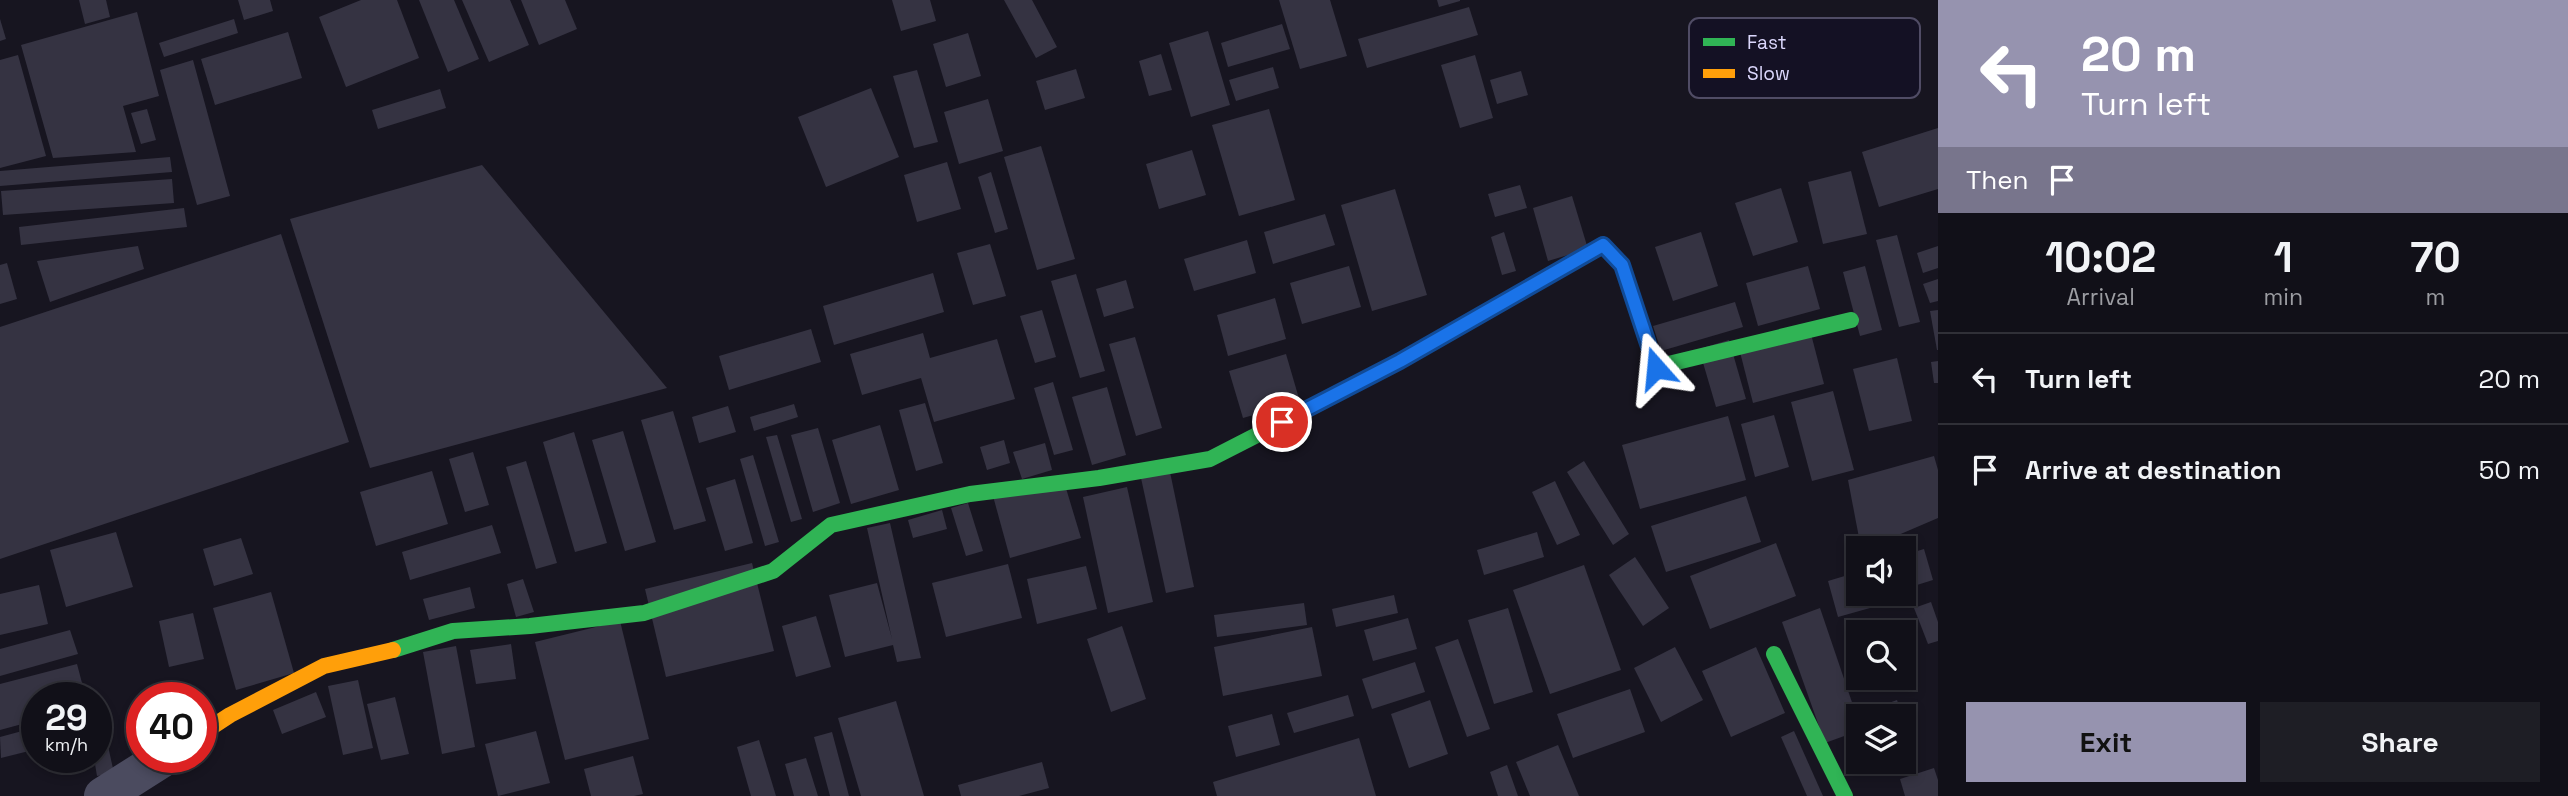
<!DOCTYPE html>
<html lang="en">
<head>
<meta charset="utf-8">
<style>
  body { margin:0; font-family:"Space Grotesk",sans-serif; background:#1e1e25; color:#f1f3f6; height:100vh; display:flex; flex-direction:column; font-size:26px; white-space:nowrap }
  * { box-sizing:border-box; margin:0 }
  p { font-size:23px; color:#9c9da2 }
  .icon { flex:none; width:38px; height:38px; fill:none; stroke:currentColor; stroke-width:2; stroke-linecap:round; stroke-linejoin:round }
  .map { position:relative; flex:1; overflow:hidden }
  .details { display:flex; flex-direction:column; background:#111018; width:630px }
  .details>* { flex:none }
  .guide { background:#9693af; color:#fff; overflow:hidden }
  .fabs { position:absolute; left:1846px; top:536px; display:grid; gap:14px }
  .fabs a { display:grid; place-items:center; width:70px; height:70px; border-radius:0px; background:#111018; box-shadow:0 4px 10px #0003,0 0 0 2px #303037; font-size:35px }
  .speed { position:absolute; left:21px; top:682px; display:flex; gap:14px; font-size:35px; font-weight:700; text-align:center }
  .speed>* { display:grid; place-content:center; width:91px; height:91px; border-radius:50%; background:#111018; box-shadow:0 4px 10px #0003,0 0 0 2px #303037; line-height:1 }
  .speed small { font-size:18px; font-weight:400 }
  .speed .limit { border:10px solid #d22; background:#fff; color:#111 }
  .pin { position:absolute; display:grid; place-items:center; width:60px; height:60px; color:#fff; margin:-30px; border:4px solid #fff; border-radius:50%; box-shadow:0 2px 7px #0007 }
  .me { position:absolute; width:77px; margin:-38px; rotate:342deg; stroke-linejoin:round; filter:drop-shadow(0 0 5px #0008) }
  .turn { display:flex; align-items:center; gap:24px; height:147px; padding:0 28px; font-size:32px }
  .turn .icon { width:91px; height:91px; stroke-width:2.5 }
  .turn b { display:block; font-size:49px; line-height:60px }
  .then { display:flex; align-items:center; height:66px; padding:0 28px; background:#0003; gap:14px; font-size:26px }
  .eta { display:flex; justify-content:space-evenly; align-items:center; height:119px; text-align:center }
  .eta b { font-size:42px; font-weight:700; line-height:49px }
  .primary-button { display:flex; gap:14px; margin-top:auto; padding:14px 28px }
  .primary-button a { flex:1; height:80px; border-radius:0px; background:#9693af; color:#111; font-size:28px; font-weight:700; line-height:80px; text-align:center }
  .primary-button a+a { background:#1e1e25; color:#f1f3f6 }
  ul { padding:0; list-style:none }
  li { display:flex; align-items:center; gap:21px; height:91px; padding:0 28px; border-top:2px solid #303037 }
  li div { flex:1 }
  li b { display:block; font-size:26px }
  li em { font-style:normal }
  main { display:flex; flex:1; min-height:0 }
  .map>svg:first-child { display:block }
  .building { fill:#353342 }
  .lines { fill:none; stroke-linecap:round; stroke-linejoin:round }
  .street { stroke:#4b4b5f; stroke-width:38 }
  .fast { stroke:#30b455; stroke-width:16 }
  .slow { stroke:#ff9f0a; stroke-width:16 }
  .route-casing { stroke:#114b97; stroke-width:18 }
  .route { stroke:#1a73e8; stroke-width:12 }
  .key { fill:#141124; stroke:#504c65; stroke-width:2 }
  .key-label { font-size:19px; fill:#dbd7fc }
</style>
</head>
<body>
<main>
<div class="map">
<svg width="1938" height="796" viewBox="0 0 1938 796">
  <rect width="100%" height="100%" fill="#171520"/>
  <!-- building -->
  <g class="building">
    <path d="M79,0H106L110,17L85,24Z"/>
    <path d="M238,0H270L273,11L244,20Z"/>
    <path d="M361,0H397L419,58L346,87L319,17Z"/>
    <path d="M419,0H454L479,59L448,72Z"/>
    <path d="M462,0H510L529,45L489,62Z"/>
    <path d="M521,0H565L577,29L539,45Z"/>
    <path d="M892,0H930L936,21L901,31Z"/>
    <path d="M1004,0H1032L1057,47L1036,58Z"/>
    <path d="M1279,0H1330L1347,56L1300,69Z"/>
    <path d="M1437,0H1460V1L1439,7Z"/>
    <path d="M1469,7L1478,35L1367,68L1358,39Z"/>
    <path d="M137,12L159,96L123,106L136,152L53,158L21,45Z"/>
    <path d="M0,19L6,39L0,41Z"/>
    <path d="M234,19L238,33L164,57L159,43Z"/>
    <path d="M1282,24L1290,49L1228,67L1221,43Z"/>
    <path d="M1208,31L1230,105L1191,117L1169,43Z"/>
    <path d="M288,32L302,78L215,105L201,59Z"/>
    <path d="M968,33L981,76L946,87L933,44Z"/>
    <path d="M1161,54L1172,90L1149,96L1139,61Z"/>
    <path d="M18,55L46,156L0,168V60Z"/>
    <path d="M1475,55L1493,118L1460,128L1441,65Z"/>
    <path d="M193,60L230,196L197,205L160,70Z"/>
    <path d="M1273,67L1279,88L1236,101L1229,80Z"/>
    <path d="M1076,69L1085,98L1045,110L1036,81Z"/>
    <path d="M917,70L938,142L914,148L893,76Z"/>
    <path d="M1521,71L1528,95L1497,104L1490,80Z"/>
    <path d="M871,88L899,157L826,187L798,117Z"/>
    <path d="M440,89L446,108L378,129L372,110Z"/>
    <path d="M988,99L1003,151L959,164L944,112Z"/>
    <path d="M147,109L156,140L141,144L131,113Z"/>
    <path d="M1269,109L1295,200L1239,216L1212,125Z"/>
    <path d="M1938,128V189L1879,207L1862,152Z"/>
    <path d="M1041,146L1075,259L1037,270L1004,157Z"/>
    <path d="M1192,150L1206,195L1159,209L1146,164Z"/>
    <path d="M170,157L172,172L0,186V171Z"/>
    <path d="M947,162L961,209L917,222L904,175Z"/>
    <path d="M482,165L667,388L370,468L290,219Z"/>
    <path d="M1851,171L1867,234L1823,244L1808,182Z"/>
    <path d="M991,172L1008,229L995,233L978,177Z"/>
    <path d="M172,179L174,203L3,215L1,191Z"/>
    <path d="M1520,185L1527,208L1495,217L1488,194Z"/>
    <path d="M1781,188L1798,242L1753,256L1735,203Z"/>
    <path d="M1395,189L1427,295L1372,311L1341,205Z"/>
    <path d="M1572,196L1588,249L1548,261L1533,208Z"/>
    <path d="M184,208L187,227L21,245L19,227Z"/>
    <path d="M1325,214L1335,245L1273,264L1264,232Z"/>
    <path d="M1504,232L1516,271L1502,275L1491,237Z"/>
    <path d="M1701,232L1718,286L1673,301L1655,247Z"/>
    <path d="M281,234L349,442L0,559V327Z"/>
    <path d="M1897,235L1920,322L1899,327L1876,240Z"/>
    <path d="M1247,240L1256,273L1194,291L1184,259Z"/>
    <path d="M990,244L1006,296L973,305L957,253Z"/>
    <path d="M138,246L144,269L50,302L37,261Z"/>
    <path d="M1938,246V268L1923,273L1917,253Z"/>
    <path d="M7,263L17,299L0,304V265Z"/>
    <path d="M1349,266L1361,307L1302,324L1290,283Z"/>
    <path d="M1808,266L1820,309L1758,326L1746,283Z"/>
    <path d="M1865,266L1882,330L1860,336L1843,272Z"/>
    <path d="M933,273L944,312L834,345L823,306Z"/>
    <path d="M1076,274L1105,371L1080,378L1051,281Z"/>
    <path d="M1938,279V301L1930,303L1923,284Z"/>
    <path d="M1126,280L1134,308L1104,317L1096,289Z"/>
    <path d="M1275,298L1286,339L1228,356L1217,315Z"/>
    <path d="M1735,302L1743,327L1661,351L1653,326Z"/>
    <path d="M1042,310L1056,357L1035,363L1020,316Z"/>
    <path d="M1938,310V350H1937L1930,311Z"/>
    <path d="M811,329L821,362L729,390L719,356Z"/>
    <path d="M923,333L930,358L997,339L1015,399L934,422L921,378L862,395L850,354Z"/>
    <path d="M1811,334L1824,384L1753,403L1740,352Z"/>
    <path d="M1135,337L1162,428L1136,436L1109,344Z"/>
    <path d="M1729,340L1746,399L1716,407L1699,349Z"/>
    <path d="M1286,354L1300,402L1243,418L1229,371Z"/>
    <path d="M1897,358L1912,421L1869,431L1853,369Z"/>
    <path d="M1938,361V383H1934L1931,362Z"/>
    <path d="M1053,382L1073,450L1054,455L1034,388Z"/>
    <path d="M1107,387L1126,455L1092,465L1072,397Z"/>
    <path d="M1833,391L1854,470L1812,481L1791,402Z"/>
    <path d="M925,403L943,463L916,471L899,410Z"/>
    <path d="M794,404L798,417L754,431L750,417Z"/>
    <path d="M728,406L736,432L699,443L692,417Z"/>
    <path d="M673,411L706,521L674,530L641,420Z"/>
    <path d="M1774,415L1789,467L1755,477L1741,424Z"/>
    <path d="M1728,416L1746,480L1640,509L1622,445Z"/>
    <path d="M880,425L899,490L851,504L832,440Z"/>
    <path d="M818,428L840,503L813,512L791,435Z"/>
    <path d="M623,431L656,542L625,551L592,440Z"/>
    <path d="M574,432L607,543L575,552L543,442Z"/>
    <path d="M777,435L802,519L791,522L766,437Z"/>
    <path d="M1004,440L1010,463L987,470L980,447Z"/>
    <path d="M1045,443L1052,470L1022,479L1013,452Z"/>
    <path d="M473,452L489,505L465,512L449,459Z"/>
    <path d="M753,455L779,542L765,546L740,459Z"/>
    <path d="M1934,456L1938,470V518L1868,548H1861L1848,480Z"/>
    <path d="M526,461L557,563L536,569L506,467Z"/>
    <path d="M1584,461L1629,534L1613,545L1567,472Z"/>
    <path d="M432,471L448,524L376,546L360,492Z"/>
    <path d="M1170,472L1194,587L1166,593L1141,478Z"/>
    <path d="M1062,475L1081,538L1010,558L993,496Z"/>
    <path d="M735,479L753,543L725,551L706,488Z"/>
    <path d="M1555,481L1580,535L1557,545L1532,492Z"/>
    <path d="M1127,487L1153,602L1108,613L1083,497Z"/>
    <path d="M1746,496L1761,542L1666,572L1651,526Z"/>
    <path d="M968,503L983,551L966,556L951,508Z"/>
    <path d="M942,510L947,529L913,538L908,520Z"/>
    <path d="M890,523L921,658L897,662L893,645L845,657L829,595L877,583L892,639L867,528Z"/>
    <path d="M492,525L501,553L410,580L402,552Z"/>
    <path d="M116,532L133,587L66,607L50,550Z"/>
    <path d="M1537,532L1544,557L1484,575L1477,550Z"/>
    <path d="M241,538L253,574L214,586L203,549Z"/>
    <path d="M1776,543L1796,596L1710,629L1690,576Z"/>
    <path d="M1924,549L1933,580L1904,589V555Z"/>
    <path d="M1635,557L1669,608L1643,626L1609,575Z"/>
    <path d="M752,563L774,651L666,677L645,589Z"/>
    <path d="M1008,564L1022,618L946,637L932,583Z"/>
    <path d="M1584,565L1621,670L1550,694L1513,590Z"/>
    <path d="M1086,566L1097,609L1037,624L1027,579Z"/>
    <path d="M1858,572V593H1892L1895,601L1838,617L1828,581Z"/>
    <path d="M523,579L534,612L516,617L507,584Z"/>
    <path d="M39,585L48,624L0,635V594Z"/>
    <path d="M470,587L475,608L429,620L423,599Z"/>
    <path d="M271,592L294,673L236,690L213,608Z"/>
    <path d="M1394,595L1398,613L1336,627L1332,609Z"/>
    <path d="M1931,602L1938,622V641L1928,644L1914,608Z"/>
    <path d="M1304,603L1307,625L1217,637L1214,615Z"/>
    <path d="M1508,608L1533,692L1494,704L1468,620Z"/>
    <path d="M1820,608L1858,720V731L1825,743L1782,622Z"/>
    <path d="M193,613L204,659L169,667L159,621Z"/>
    <path d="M816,616L831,667L796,677L782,626Z"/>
    <path d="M1408,618L1417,649L1373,661L1364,630Z"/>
    <path d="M620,621L649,739L565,760L535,642Z"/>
    <path d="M1122,626L1146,699L1111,712L1087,639Z"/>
    <path d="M1312,627L1322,676L1223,696L1214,647Z"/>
    <path d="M70,630L78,654L0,676V649Z"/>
    <path d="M1458,639L1490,729L1467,737L1435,647Z"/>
    <path d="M511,644L516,679L476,684L470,650Z"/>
    <path d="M456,646L475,747L442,754L423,652Z"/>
    <path d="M1675,647L1703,700L1661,722L1634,668Z"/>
    <path d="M1756,647L1785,713L1731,737L1702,671Z"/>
    <path d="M1415,662L1425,692L1372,709L1362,679Z"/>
    <path d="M77,664L86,698H37V720L0,730V684Z"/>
    <path d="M358,680L373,748L343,755L328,686Z"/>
    <path d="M1630,689L1645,732L1573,758L1557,714Z"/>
    <path d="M316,692L326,717L282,734L273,710Z"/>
    <path d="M1348,695L1354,716L1294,733L1287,713Z"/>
    <path d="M395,697L409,754L381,760L367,704Z"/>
    <path d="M1430,700L1448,754L1409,768L1391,714Z"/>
    <path d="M1897,700L1902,716H1874L1872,709Z"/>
    <path d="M896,701L924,796H861L838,718Z"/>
    <path d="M1272,714L1280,745L1236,757L1228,726Z"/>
    <path d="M1904,722L1909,737L1904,739Z"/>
    <path d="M37,727V749L1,758L0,737Z"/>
    <path d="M536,731L550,783L498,796L485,744Z"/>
    <path d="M1794,731L1823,796H1807L1781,737Z"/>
    <path d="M832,732L849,796H830L814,737Z"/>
    <path d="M1359,738L1376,796H1217L1213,782Z"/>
    <path d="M759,740L776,796H751L737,747Z"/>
    <path d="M1558,745L1579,796H1530L1516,762Z"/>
    <path d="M108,746L114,773L97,776L94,758H96V748Z"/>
    <path d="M633,756L643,794L634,796H591L584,769Z"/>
    <path d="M806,758L818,796H794L785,764Z"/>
    <path d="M1042,762L1049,788L1019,796H961L958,785Z"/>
    <path d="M1507,765L1518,796H1498L1490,772Z"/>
    <path d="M1934,768L1938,780V796H1905L1900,779Z"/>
  </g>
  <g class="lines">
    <!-- street -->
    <path class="street" d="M103,796L163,758"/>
    <!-- fast -->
    <g class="fast">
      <path d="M1633,298L1656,367L1851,320"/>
      <path d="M393,650L453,631L530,626L644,613L773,571L831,525L970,494L1099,478L1210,459L1317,404"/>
      <path d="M1774,654L1845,796"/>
    </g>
    <!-- slow -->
    <g class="slow">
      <path d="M1317,404L1400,361L1603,245L1622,265L1633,298"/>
      <path d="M201,734L230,715L324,666L393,650"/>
    </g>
  </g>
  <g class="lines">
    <!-- route casing -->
    <g class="route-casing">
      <path id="route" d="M1282,422L1400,361L1603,245L1622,265L1656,368"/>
    </g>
    <!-- route -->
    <use href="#route" class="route"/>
  </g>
  <!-- legend -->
  <rect x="1689" y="18" width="231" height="80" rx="10" class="key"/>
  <rect x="1703" y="38" width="32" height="8" fill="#30b455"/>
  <rect x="1703" y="69" width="32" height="9" fill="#ff9f0a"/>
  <g class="key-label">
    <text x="1747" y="49">Fast</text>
    <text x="1747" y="80">Slow</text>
  </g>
</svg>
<div class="fabs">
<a><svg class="icon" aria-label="sound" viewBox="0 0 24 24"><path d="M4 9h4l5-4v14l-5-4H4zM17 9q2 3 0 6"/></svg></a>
<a><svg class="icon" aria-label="search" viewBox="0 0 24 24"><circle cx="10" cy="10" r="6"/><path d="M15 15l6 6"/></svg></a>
<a><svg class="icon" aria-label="layers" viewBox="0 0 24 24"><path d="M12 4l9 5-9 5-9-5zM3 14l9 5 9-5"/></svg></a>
</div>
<div class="speed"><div>29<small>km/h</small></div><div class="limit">40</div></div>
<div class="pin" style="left:1282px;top:422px;background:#d93025"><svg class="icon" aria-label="arrive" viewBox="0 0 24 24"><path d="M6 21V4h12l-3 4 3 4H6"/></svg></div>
<svg class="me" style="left:1656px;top:368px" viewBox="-20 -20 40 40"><path d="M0-17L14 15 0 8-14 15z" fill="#1a73e8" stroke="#fff" stroke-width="4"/></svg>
</div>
<section class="details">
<div class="guide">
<div class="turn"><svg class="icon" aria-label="left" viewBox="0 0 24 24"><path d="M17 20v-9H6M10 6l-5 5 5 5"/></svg><div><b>20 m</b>Turn left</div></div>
<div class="then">Then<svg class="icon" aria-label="arrive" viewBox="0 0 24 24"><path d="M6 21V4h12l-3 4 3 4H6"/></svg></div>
</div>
<div class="eta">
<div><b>10:02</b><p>Arrival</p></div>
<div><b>1</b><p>min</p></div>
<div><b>70</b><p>m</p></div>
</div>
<ul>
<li><svg class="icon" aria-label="left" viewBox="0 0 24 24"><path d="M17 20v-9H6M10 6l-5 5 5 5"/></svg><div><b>Turn left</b></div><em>20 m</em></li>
<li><svg class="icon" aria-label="arrive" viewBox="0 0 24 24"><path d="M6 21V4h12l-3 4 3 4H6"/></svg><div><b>Arrive at destination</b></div><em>50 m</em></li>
</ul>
<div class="primary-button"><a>Exit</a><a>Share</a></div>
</section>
</main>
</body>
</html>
